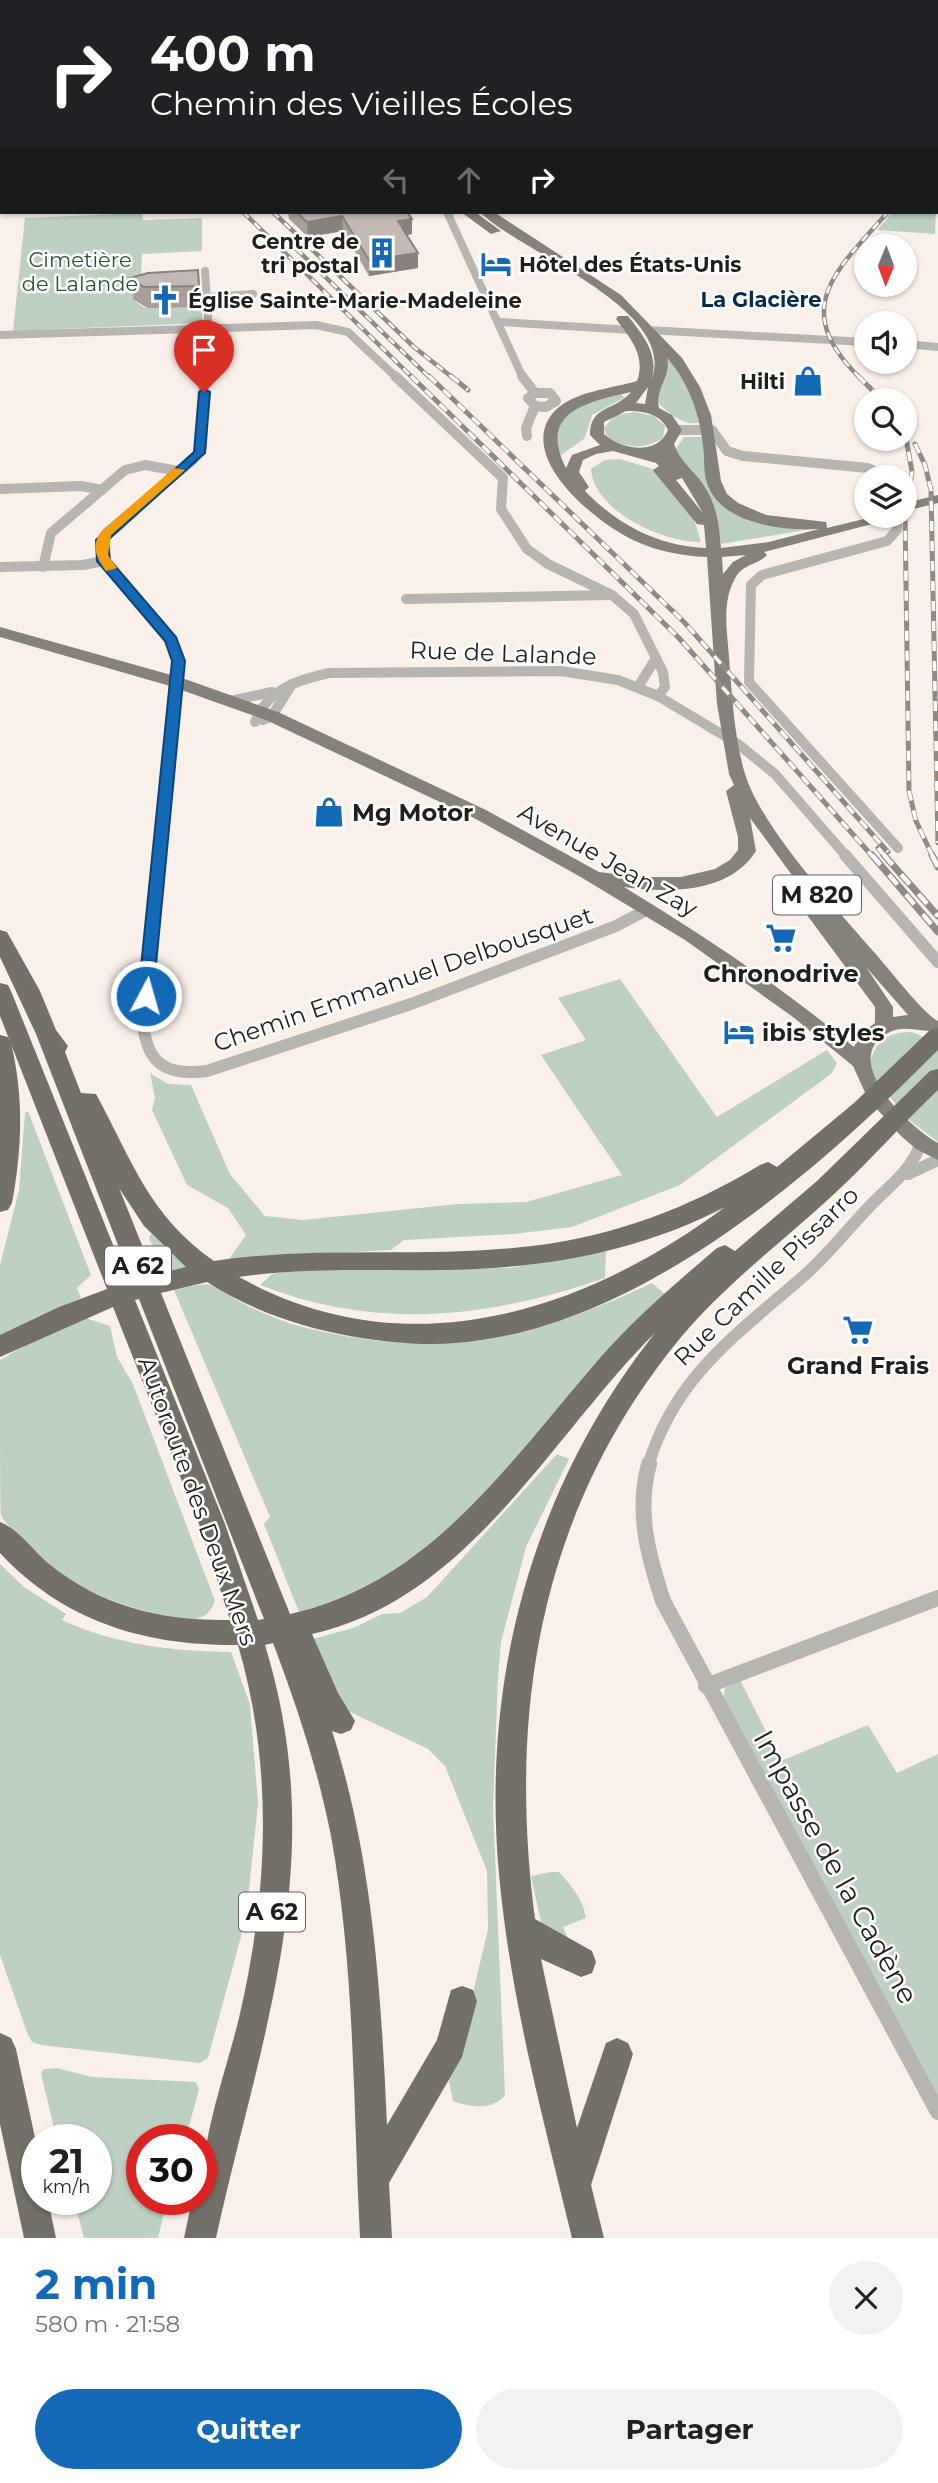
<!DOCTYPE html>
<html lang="fr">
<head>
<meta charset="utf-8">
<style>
  body { margin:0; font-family:Montserrat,sans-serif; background:#f2f2f2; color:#202124; height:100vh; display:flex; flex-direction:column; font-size:26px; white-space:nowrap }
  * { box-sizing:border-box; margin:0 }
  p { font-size:23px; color:#757577 }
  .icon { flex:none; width:38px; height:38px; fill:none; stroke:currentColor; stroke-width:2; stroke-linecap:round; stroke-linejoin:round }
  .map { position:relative; height:2238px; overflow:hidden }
  .panel { display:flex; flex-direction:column; background:#fff; flex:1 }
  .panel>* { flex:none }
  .guide { position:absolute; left:0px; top:0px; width:938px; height:214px; box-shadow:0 2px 5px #0004; background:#202124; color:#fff; overflow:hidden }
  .needle { width:46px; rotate:181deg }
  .fabs { position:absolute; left:854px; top:234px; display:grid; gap:14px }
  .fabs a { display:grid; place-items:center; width:63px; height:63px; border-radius:50%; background:#fff; box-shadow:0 2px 5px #0004; font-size:35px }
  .speed { position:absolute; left:21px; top:2124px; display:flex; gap:14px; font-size:35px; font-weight:700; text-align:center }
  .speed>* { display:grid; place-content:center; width:91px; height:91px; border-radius:50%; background:#fff; box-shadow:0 2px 5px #0004; line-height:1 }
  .speed small { font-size:18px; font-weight:400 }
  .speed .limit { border:10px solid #d22; background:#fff; color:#111 }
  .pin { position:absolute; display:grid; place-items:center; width:60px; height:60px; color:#fff; margin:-72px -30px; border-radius:50% 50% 50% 0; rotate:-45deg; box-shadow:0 0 7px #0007 }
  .pin .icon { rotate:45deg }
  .me { position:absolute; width:77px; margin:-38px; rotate:6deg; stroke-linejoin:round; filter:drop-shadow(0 0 5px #0008) }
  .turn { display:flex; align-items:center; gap:24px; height:147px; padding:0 35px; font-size:32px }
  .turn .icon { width:91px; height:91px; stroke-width:2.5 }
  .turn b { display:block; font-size:49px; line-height:60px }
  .lanes { display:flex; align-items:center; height:66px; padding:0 35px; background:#0003; justify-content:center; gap:35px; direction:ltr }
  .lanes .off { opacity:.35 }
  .round { display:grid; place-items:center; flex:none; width:74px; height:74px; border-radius:37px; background:#f2f2f2 }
  .head { display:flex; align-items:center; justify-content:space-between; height:119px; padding:0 35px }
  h1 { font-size:42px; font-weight:700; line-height:52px; color:#1469b7 }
  .button { display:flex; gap:14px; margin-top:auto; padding:14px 35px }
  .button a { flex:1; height:80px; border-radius:42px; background:#1469b7; color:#fff; font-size:28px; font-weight:700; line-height:80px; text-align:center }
  .button a+a { background:#f2f2f2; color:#202124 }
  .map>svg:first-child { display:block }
  .green { fill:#bed0c1 }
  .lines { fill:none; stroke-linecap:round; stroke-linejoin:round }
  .minor-far3 { stroke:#b6b5b1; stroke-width:8 }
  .minor-far2 { stroke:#b6b5b1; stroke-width:10 }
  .minor-far1 { stroke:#b6b5b1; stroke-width:12 }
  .minor { stroke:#b6b5b1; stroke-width:16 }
  .primary { fill:#84827a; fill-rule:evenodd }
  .motorway { fill:#727067; fill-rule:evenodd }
  .rail-far2-casing { stroke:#908a86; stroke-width:4.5 }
  .rail-far1-casing { stroke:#908a86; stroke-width:5 }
  .rail-casing { stroke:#908a86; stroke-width:7 }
  .rail-far2 { stroke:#fff; stroke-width:2.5; stroke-dasharray:8; stroke-linecap:butt }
  .rail-far1 { stroke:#fff; stroke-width:3.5; stroke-dasharray:10; stroke-linecap:butt }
  .rail { stroke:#fff; stroke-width:4.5; stroke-dasharray:13; stroke-linecap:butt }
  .wall { fill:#a89f9b }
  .shaded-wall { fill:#88827e }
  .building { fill:#c3b9b4; stroke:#88827e; stroke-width:2 }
  .route { fill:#1469b7; stroke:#0d4477; stroke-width:2 }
  .slow { fill:#f59e0b }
  .labels { text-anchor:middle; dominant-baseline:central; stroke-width:5; stroke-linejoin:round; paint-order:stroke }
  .far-poi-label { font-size:21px; font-weight:bold; fill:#211e1c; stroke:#fff; text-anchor:end }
  .far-park-label { font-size:21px; fill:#275232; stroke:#fff }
  .far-neighbourhood-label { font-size:21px; font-weight:bold; fill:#042b50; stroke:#fff }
  .shield { fill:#fff; stroke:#646260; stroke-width:2 }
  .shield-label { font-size:23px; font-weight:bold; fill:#211e1c }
  .street-label { font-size:24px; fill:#211e1c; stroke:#fff }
  .poi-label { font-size:24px; font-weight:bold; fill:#211e1c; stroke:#fff; text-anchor:start }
  .near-street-label { font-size:28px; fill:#211e1c; stroke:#fff }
</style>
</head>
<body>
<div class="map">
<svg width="938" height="2238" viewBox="0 0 938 2238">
  <rect width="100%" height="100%" fill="#faf0ea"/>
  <!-- green -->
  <g class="green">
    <path d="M936,186C938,200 935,218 935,234L877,230L893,212H936Z"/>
    <path d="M142,213L143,220L202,218V251L142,254L141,281L136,282V302L145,308L189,305L202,309V323L13,331L25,218Z"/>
    <path d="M667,355L684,378L701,422C684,428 669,413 657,402C657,385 667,376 667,355Z"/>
    <path d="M621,394L624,398L592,415L585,438L557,458C557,447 556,434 558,424C561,407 606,398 621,394Z"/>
    <path d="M635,412L654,416L665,426L663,438C645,450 622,449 606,435L604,428L615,415Z"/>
    <path d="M684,437H706L710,478L746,515L818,528L721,544C715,493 697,491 675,450Z"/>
    <path d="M620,459L653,469L694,519L701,542C664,543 593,511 591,469L605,460Z"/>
    <path d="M620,979L717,1117L827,1050L837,1063L831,1074L680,1185L572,1227L514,1234L404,1240L391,1250L229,1259L246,1235L228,1208L187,1185L152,1110L155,1098L150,1073L168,1084L191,1085L230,1174L265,1216L303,1220L458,1204L526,1202L622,1175L541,1055L586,1040L558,998Z"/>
    <path d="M912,1032L938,1043V1142L908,1119L869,1071C872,1044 884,1032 912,1032Z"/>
    <path d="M28,1111L91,1275L77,1288L81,1298L0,1336V1265L19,1190L25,1113Z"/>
    <path d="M151,1234L189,1268L165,1273L149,1238Z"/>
    <path d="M606,1251L605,1278C489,1318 377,1331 260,1285L272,1274L300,1270L509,1268Z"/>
    <path d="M652,1283L666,1295L482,1501L417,1559L353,1596L299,1612L264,1524L270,1517L174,1290C185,1288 200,1283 211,1285C220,1287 230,1296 239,1301C255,1310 274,1318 292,1324C424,1361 531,1341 652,1283Z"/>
    <path d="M86,1318L110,1326L117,1357L133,1384L215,1601C206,1625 188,1620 167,1616C110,1605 56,1580 19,1536C13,1530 5,1523 1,1515C0,1504 0,1382 0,1360L33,1341Z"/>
    <path d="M557,1454L569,1459L526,1547L501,1642L498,1678L493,1807L505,2095C493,2111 469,2107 453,2101L448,2077L460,2048L488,1929L487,1871L445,1766L428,1749L346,1710L309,1640L353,1628L382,1614L400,1613L427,1597Z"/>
    <path d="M0,1564L24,1587L66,1614L62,1620C117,1645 171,1651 231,1652L250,1704L258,1804L246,1918L208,2058L200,2063L41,2045L32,2042L28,2035L0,1955Z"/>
    <path d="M740,1680L781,1761L868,1725L897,1773L938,1754V2095L723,1699L725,1688Z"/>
    <path d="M551,1872H559C571,1885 584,1901 586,1918L563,1927L569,1941L542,1927L531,1876Z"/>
    <path d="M57,2068L92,2077L196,2082L199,2090L185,2140H142V2200H167L158,2238H84L74,2200H96V2140H57L41,2074L44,2069Z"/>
  </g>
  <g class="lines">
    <!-- minor-far3 -->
    <g class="minor-far3">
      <path d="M447,212L523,378"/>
      <path d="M208,297L253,294"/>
      <path d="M500,322L632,330"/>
      <path d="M648,330L866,342"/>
      <path d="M0,335L316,325L348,332L397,378"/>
      <path d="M905,344L938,347"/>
      <path d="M204,378L208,317L205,271"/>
    </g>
    <!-- minor-far2 -->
    <g class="minor-far2">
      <path d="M395,376L503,478L501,509L527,549L548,564L612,595L634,614L663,672L665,687L658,696"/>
      <path d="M522,376L535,393"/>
      <path d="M535,393H550L556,401L546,407L535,406L528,398Z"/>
      <path d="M675,430H712L727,451L743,456L868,468L890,478"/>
      <path d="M527,436L526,428L535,406"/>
      <path d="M0,489L81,486L102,490"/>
      <path d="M897,516V530L887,541L762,575L751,585L749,682L898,848"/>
      <path d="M0,567L83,565L104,561"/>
      <path d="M43,567L51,533L125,470L145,465L178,471"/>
      <path d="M406,599L612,595"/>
      <path d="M638,687L656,658"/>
      <path d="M230,701L272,692"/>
      <path d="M262,720L272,716L292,684"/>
      <path d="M255,722C268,689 297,680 329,673L561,671L618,680L658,696L738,744L775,774L847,857"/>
      <path d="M159,857L178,661L171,640L104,561L101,546L106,533L193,460L202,447L204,376"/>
    </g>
    <!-- minor-far1 -->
    <g class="minor-far1">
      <path d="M159,855L143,1023C147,1065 167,1076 207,1071L411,1004L616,926L648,909"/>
      <path d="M845,855L938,962"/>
      <path d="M908,1174L938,1160"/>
      <path d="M648,1466C675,1375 739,1333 806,1274C828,1254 847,1230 868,1208C888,1186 912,1172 921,1142"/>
    </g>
    <!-- minor -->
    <g class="minor">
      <path d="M649,1464C636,1512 648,1555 663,1601L938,2112"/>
      <path d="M706,1686L938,1598"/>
    </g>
    <!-- primary -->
    <g class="primary">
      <path d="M358,0H368L369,2H359Z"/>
      <path d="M461,212H475L501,231L491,234Z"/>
      <path d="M480,212H494L621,295L682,358L700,387L711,415L721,481L727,494L738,503L766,515L826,522L827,528L876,516H903L764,552L767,555C759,564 745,564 737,575C721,601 727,628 729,657C732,695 734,737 745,774C762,828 835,907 873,951C887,966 923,1014 938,1021V1030C923,1034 905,1024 890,1032C836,1058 909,1127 938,1143V1160L916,1149L900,1135L868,1099L853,1066L793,1017L685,940L579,876L474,818L266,720L170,686L0,637V627L182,678L278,712L486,810L599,872L639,877H681L715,869L730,860L738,850V837L726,791L734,785L729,774L717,704L707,557C682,556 656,551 633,540C597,523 517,459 552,414C571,391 611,389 637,381C646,356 631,339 616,319L618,316H628C643,335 660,355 651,381C681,309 517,251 480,212ZM667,358C688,381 700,414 703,446C705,458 703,471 707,483C720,524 783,531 819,529L769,542L721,548C719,522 716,501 700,480C690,468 679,459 674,444L682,430L672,415L659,408C654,389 672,376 667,358ZM648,387L645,404L636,403ZM631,392C614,412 590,405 590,435L600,445L572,455L566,468C537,411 588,402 631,392ZM626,411C643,411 660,413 668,430C657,456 622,450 604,434V422ZM613,451L656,463L659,466L653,470L655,473L697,524L704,525L706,548C658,546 618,525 585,491L589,487L579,472L583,460L596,454ZM682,478L703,513L676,480ZM746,555L733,562L723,574L722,557ZM750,818L800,886L793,888L790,892L793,896L875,1007V1023L860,1034L854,1047C782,987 704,936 624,887C668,893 729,894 756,851ZM866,967L908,1015L893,1017V1007Z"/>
      <path d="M938,495V503L905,511V503Z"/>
    </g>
    <!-- motorway -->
    <g class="motorway">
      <path d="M0,930L7,932L40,991L56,1030L68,1046L65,1052L81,1093L96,1094C132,1160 149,1216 214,1261C320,1245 426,1259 532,1246C615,1236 689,1208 760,1165L768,1162L777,1167L854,1103L930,1030L938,1028V1050C815,1174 637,1330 455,1343C422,1346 388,1342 355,1337C303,1328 252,1311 207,1282L161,1293L290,1614C431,1583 510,1461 600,1358C635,1318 676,1283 717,1248L725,1245L735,1251L817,1181L930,1071L938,1069V1090C902,1124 869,1162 833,1195C782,1242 727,1283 682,1336C542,1505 507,1705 535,1919L592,1951L596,1962L592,1973L581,1977L541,1959L577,2128L606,2043L617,2038L628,2043L633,2054L591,2185L604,2238H572C543,2118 510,1997 499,1874C481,1678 533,1487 655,1333C550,1437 469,1599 312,1634L338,1693L355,1721L351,1730L341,1734L332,1731C373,1859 381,1992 387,2125L437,2040L451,1990L462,1986L473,1990L477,2001L462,2057L389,2183L392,2238H360C353,2104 355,1968 331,1836C318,1770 297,1706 273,1643L265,1645C331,1860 262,2030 216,2238H184L192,2200H201C201,2138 224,2078 239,2018C268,1894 274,1768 238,1645C146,1646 64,1622 0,1553V1522C19,1529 33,1551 49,1564C102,1607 163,1621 230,1620L199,1524L113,1307L0,1357V1335L59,1307L107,1289L0,1016V983L8,985L11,991L128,1282L132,1281L36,1034L0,957ZM119,1188L144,1226L186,1267L154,1275ZM725,1207C582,1313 406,1370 239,1277C306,1267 374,1271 442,1270C540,1269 637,1253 725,1207ZM139,1299L264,1619L258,1620L225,1524L135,1300Z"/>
      <path d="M0,1035L8,1037L11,1043C24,1097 22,1149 12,1203L8,1210L0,1212Z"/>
      <path d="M0,2033L11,2038L16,2049L37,2147V2200H48L56,2238H24L0,2124Z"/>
    </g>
    <!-- rail-far2 casing -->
    <g class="rail-far2-casing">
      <g id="rail-far2">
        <path d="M22,0L24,2"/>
        <path d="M36,0L38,2"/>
        <path d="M243,212L413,378"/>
        <path d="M273,212L414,347L453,378"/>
        <path d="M285,238L430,378"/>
        <path d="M860,378C789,308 836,271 888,212"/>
      </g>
    </g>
    <!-- rail-far1 casing -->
    <g class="rail-far1-casing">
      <g id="rail-far1">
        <path d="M411,376L679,638L873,857"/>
        <path d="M429,376L684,622L888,852"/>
        <path d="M451,376L468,390"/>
        <path d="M858,376L883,401"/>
        <path d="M905,432L912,472L905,512L909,791L916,821L933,857"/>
        <path d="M915,444L925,465L931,490L938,843"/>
        <path d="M878,848L886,857"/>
      </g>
    </g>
    <!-- rail casing -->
    <g class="rail-casing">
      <g id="rail">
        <path d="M872,855L938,932"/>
        <path d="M884,855L938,916"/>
        <path d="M932,855L938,867"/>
      </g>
    </g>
    <!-- rail-far2 -->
    <use href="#rail-far2" class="rail-far2"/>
    <!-- rail-far1 -->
    <use href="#rail-far1" class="rail-far1"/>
    <!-- rail -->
    <use href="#rail" class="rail"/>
  </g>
  <!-- wall -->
  <g class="wall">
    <path d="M418,0H464L462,2H425Z"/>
    <path d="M288,212H407L412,219V234L407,235L418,268L369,276L343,231L308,237L289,219Z"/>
    <path d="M198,270L201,307L147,308L133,299L130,278Z"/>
  </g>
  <!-- shaded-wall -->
  <g class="shaded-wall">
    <path d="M452,0H464L462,2H452Z"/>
    <path d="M342,216L343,231L308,237L307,222Z"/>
    <path d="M412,219V234L399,237L398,221Z"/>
    <path d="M418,253V268L369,276V260Z"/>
  </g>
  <!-- building -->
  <g class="building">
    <path d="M135,0H200L201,2H136Z"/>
    <rect x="848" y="0" width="52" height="2"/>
    <path d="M296,212H407L412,219L398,221L418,253L369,260L342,216L307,222Z"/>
    <path d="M198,270L199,286L144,287L130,278L148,273Z"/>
  </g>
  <!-- route -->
  <path class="route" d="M204,389L210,392L205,453L108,540L110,560L176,637L185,661L153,996L146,1002L138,996L172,661L165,641L97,561L96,540L194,452L199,392Z"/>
  <!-- slow -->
  <path class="slow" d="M174,468L185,470L111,535L108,555L117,568L106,571C97,558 91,548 100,533Z"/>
  <!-- icons -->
  <defs>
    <g id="building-bare" transform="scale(2.415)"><path d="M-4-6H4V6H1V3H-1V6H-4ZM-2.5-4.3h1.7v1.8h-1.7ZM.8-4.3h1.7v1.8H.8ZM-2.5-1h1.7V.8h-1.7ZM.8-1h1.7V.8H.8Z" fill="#1469b7" stroke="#fff" stroke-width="2.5" paint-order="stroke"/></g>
    <g id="hotel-bare" transform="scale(2.415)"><path d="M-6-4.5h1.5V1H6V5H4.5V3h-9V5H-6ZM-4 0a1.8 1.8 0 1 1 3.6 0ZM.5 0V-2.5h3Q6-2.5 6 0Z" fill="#1469b7" stroke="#fff" stroke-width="2.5" paint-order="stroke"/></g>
    <g id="church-bare" transform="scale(2.415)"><path d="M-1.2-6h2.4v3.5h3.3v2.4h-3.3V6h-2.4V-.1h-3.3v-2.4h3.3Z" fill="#1469b7" stroke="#fff" stroke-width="2.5" paint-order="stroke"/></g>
    <g id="shop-bare" transform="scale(2.415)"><path d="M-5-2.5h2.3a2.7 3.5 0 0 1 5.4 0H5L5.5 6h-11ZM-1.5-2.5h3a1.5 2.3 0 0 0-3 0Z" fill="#1469b7" stroke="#fff" stroke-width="2.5" paint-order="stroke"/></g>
    <g id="supermarket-bare" transform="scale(2.415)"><path d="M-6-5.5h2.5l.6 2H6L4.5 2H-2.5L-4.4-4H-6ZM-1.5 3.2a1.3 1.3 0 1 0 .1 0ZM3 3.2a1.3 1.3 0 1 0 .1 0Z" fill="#1469b7" stroke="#fff" stroke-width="2.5" paint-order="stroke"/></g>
  </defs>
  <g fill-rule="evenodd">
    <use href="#building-bare" x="382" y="253"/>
    <use href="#hotel-bare" x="496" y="264"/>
    <use href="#church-bare" x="165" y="300"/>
    <use href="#shop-bare" x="808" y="381"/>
    <use href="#shop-bare" x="329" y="812"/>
    <use href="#supermarket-bare" x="781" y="938"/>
    <use href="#hotel-bare" x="739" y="1032"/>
    <use href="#supermarket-bare" x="858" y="1330"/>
  </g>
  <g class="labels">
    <!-- far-poi labels -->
    <g class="far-poi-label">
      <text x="359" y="241">Centre de<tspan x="359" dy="24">tri postal</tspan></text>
      <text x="519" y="264" text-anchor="start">Hôtel des États-Unis</text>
      <text x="188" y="300" text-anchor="start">Église Sainte-Marie-Madeleine</text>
      <text x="785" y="381">Hilti</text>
    </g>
    <!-- far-park labels -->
    <g class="far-park-label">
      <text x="80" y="259">Cimetière<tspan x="80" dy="24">de Lalande</tspan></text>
    </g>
    <!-- far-neighbourhood labels -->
    <g class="far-neighbourhood-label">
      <text x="761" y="299">La Glacière</text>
    </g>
    <!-- shield labels -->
    <g class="shield">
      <rect x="773" y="875.5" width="88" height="39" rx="5"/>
      <rect x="105" y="1246.5" width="66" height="39" rx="5"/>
      <rect x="239" y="1892.5" width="66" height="39" rx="5"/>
    </g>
    <g class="shield-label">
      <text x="817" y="895">M 820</text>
      <text x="138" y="1266">A 62</text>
      <text x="272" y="1912">A 62</text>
    </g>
    <!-- street labels -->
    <g class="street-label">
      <text transform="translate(503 653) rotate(2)">Rue de Lalande</text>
      <text transform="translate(608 860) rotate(30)">Avenue Jean Zay</text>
      <text transform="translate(403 979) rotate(-19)">Chemin Emmanuel Delbousquet</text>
      <text transform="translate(766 1276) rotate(-44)">Rue Camille Pissarro</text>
      <text transform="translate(198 1501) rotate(70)">Autoroute des Deux Mers</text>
    </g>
    <!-- poi labels -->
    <g class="poi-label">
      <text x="352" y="812">Mg Motor</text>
      <text x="781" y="973" text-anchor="middle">Chronodrive</text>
      <text x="762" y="1032">ibis styles</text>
      <text x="858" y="1365" text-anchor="middle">Grand Frais</text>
    </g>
    <!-- near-street labels -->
    <g class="near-street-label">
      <text transform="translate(836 1867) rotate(61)">Impasse de la Cadène</text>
    </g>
  </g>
</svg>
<div class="fabs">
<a><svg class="needle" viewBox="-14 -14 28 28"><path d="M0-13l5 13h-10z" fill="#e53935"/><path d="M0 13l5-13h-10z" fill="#757577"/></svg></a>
<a><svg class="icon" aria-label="sound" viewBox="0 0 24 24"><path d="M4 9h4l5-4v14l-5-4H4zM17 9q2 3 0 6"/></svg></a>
<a><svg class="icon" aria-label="search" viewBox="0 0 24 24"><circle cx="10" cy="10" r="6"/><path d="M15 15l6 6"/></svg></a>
<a><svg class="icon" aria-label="layers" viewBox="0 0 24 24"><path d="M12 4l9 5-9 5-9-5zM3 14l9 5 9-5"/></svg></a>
</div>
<div class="speed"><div>21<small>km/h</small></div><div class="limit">30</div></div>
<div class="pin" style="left:204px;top:392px;background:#d93025"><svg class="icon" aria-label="arrive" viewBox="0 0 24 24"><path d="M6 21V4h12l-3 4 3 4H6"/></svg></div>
<svg class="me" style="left:146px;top:996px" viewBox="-20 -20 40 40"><circle r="17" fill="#1469b7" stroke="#fff" stroke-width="3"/><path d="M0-11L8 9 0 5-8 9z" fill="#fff"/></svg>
<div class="guide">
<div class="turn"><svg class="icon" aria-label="right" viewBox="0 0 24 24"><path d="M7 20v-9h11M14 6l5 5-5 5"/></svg><div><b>400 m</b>Chemin des Vieilles Écoles</div></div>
<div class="lanes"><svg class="icon off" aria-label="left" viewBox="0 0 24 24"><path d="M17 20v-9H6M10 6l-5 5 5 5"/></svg><svg class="icon off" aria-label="ahead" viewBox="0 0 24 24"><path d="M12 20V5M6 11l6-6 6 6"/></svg><svg class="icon" aria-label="right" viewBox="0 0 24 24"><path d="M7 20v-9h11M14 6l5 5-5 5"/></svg></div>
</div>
</div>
<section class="panel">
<div class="head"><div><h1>2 min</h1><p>580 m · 21:58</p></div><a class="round"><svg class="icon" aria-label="close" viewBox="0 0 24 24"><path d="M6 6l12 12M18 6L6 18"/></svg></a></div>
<div class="button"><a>Quitter</a><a>Partager</a></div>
</section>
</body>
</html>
